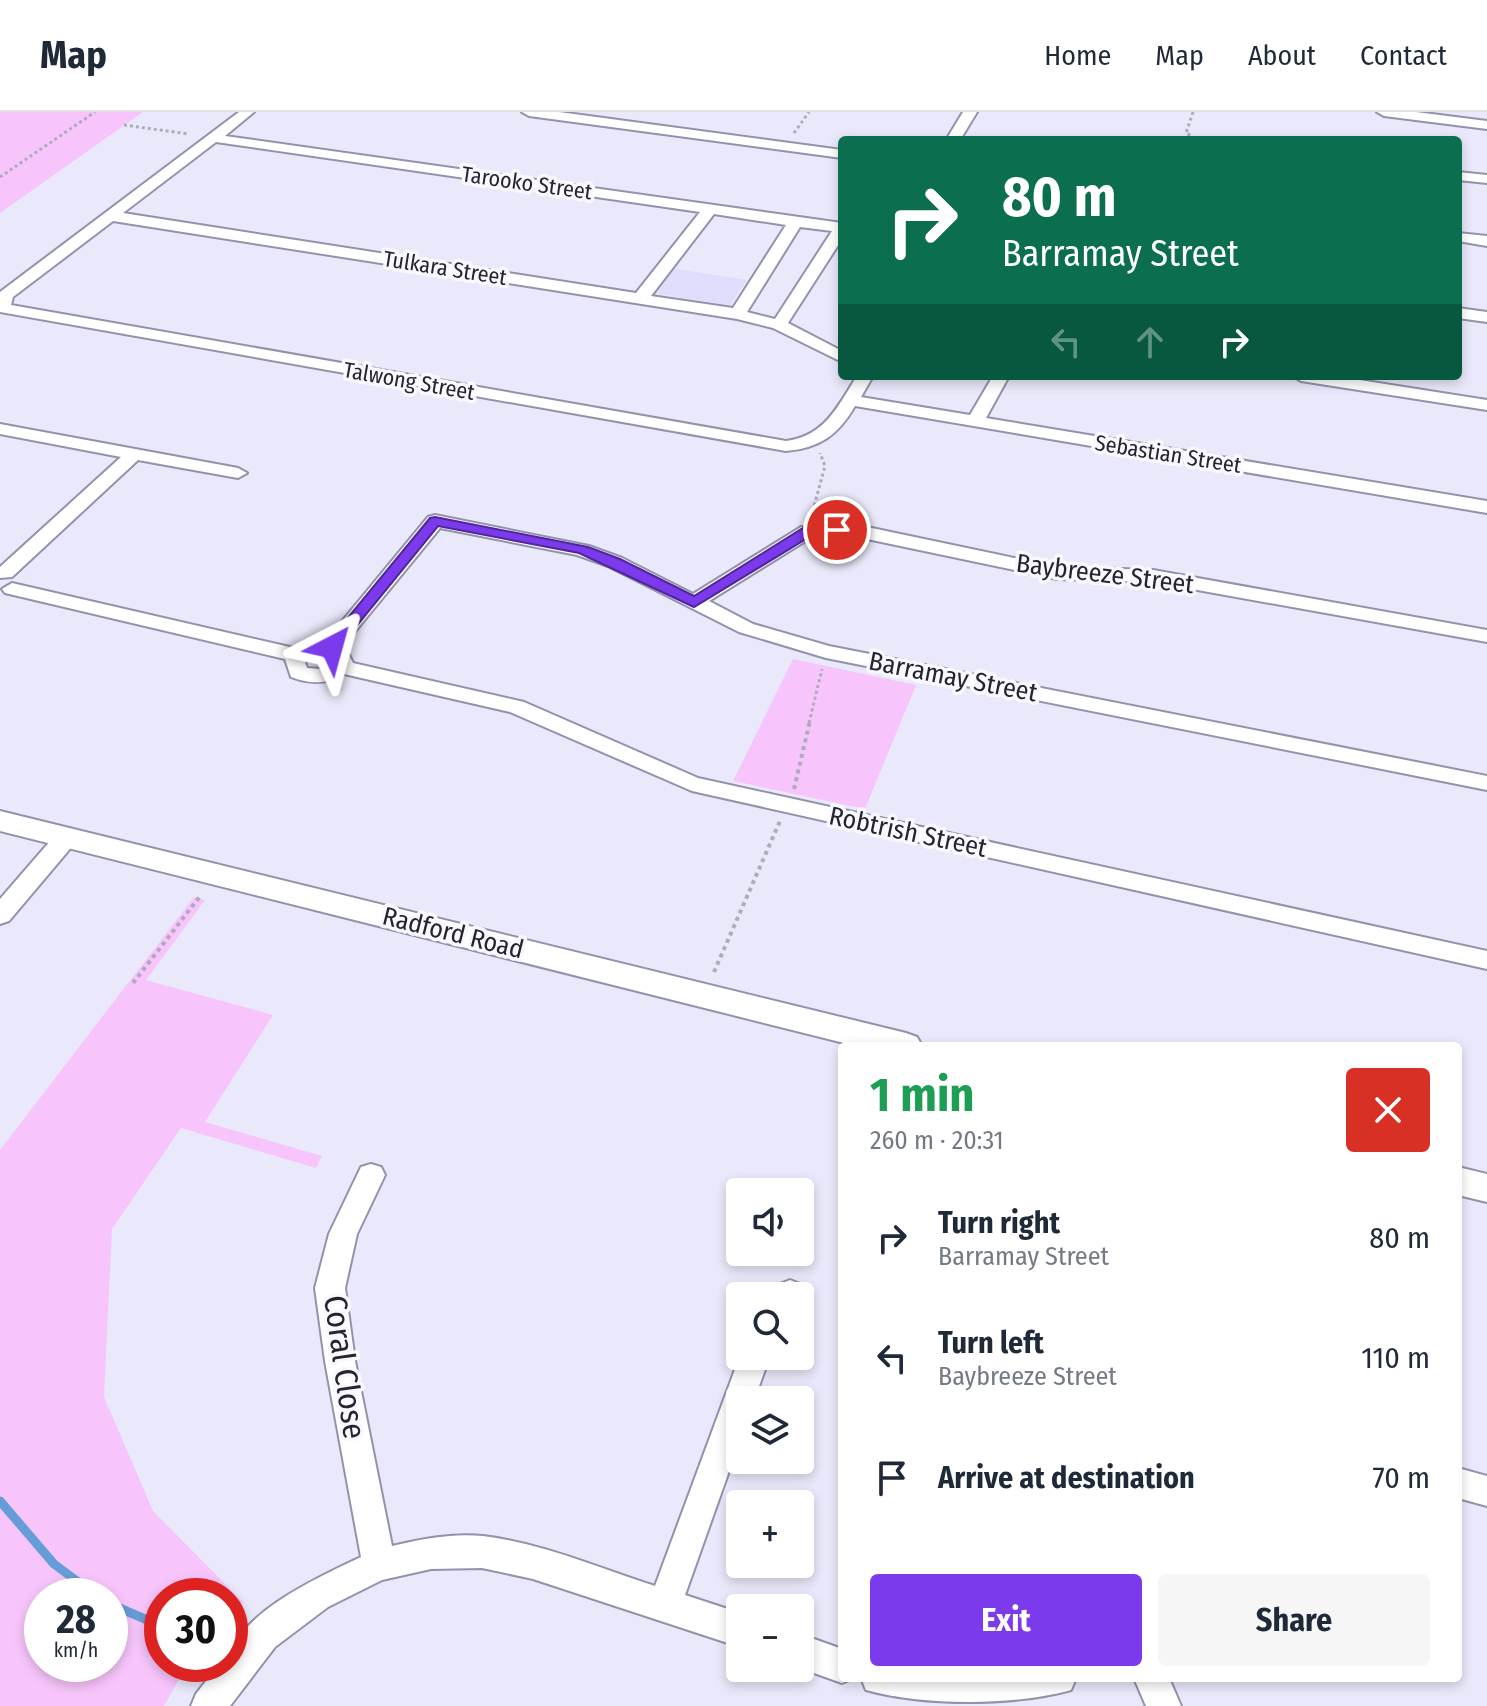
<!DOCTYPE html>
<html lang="en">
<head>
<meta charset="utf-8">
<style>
  body { margin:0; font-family:"Fira Sans Condensed",sans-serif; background:#f6f6f7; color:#1f2937; height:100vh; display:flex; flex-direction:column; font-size:30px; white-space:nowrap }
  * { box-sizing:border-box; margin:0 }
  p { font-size:26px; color:#747a83 }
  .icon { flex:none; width:44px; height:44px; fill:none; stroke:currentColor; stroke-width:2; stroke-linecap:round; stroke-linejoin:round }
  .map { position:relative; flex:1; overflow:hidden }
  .side { position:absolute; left:838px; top:930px; width:624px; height:640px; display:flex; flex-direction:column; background:#fff; border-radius:8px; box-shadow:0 4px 12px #0003 }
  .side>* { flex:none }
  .hud { position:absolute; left:838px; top:24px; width:624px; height:244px; border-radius:8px; box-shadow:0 4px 12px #0003; background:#0b6e4f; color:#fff; overflow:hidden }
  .buttons { position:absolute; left:726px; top:1066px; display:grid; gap:16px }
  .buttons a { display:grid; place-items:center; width:88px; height:88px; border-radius:8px; background:#fff; box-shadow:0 4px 12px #0003; font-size:40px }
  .speed { position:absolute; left:24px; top:1466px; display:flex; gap:16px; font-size:40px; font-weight:700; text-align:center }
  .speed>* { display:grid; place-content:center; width:104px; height:104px; border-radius:50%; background:#fff; box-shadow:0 4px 12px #0003; line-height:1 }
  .speed small { font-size:20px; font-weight:400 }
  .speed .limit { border:12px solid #d22; background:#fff; color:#111 }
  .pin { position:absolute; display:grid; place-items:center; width:68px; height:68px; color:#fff; margin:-34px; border:4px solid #fff; border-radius:50%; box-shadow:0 2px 8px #0007 }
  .me { position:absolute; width:88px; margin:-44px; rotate:39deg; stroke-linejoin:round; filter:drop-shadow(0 0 6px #0008) }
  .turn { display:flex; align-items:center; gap:28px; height:168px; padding:0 32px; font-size:36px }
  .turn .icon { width:104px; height:104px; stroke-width:2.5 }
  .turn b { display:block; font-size:56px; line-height:68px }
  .lanes { display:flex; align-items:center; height:76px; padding:0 32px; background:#0003; justify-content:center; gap:40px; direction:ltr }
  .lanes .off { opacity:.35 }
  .round { display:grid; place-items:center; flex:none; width:84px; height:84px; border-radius:8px; background:#f6f6f7 }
  .summary { display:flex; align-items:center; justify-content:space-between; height:136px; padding:0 32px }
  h1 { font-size:48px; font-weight:700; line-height:60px; color:#1e9e55 }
  .button { display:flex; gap:16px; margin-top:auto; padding:16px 32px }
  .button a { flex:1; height:92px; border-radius:8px; background:#7c3aed; color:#fff; font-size:32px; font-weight:700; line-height:92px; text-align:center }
  .button a+a { background:#f6f6f7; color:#1f2937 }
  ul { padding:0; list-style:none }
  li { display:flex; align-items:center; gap:24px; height:120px; padding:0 32px }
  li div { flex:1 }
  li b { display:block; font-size:30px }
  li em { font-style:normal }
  header { display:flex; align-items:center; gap:48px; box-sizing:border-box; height:112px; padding:0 40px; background:#fff; border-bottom:2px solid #e0e1e3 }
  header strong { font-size:38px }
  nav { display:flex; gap:44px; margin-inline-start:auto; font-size:28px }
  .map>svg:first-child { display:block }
  .built { fill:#dfddfb }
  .green { fill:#f7c5fb; fill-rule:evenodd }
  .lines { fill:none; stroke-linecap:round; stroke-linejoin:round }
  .stream { stroke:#669dd8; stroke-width:9 }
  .minor-casing { stroke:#9392ad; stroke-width:4 }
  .tertiary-casing { stroke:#9392ad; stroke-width:4 }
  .path-far1 { stroke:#adacbb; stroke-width:3; stroke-dasharray:3 3; stroke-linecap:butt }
  .path { stroke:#adacbb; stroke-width:4; stroke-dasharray:4 4; stroke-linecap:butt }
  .minor { fill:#fff; fill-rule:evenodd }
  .tertiary { fill:#fff; fill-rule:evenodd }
  .route { fill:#7c3aed; stroke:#51269a; stroke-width:2 }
  .labels { text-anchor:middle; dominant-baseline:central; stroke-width:7; stroke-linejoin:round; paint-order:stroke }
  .far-street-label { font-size:22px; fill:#25242f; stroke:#f8f8fe }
  .street-label { font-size:26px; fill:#25242f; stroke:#f8f8fe }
  .near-street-label { font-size:32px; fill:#25242f; stroke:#f8f8fe }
</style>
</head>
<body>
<header>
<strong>Map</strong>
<nav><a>Home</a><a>Map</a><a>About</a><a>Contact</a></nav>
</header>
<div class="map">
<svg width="1487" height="1594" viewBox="0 0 1487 1594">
  <rect width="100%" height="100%" fill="#eae9fb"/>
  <!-- built -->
  <path class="built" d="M670,156L747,168L730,193L651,181Z"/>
  <!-- green -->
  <g class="green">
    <path d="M0,0H143L0,101Z"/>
    <path d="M793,547L916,573L865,697L733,669Z"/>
    <path d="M194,785L205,788L146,868L273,903L205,1010L322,1044L316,1056L181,1016L112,1117L104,1285L153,1399L243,1490L230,1504V1484H162V1552H188L164,1594H0V1038ZM42,1484H110V1552H42Z"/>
  </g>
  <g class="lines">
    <!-- stream -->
    <g class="stream">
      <path d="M0,1389L54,1452L97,1484"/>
      <path d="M110,1492L145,1507L162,1519"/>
    </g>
    <!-- minor casing -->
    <g class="minor-casing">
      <g id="minor">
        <path d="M239,0H254L225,24L842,111V127L788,211L842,239V250L773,216L737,207L113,109L13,185L11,193L786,329C825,324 838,294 857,264H873L861,285L970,303L993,264H1009L986,306L1487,389V401L855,294C838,323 820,336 786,339L0,200V180ZM216,30L700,100L636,181L123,101ZM714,102L786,113L733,196L651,184ZM800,115L832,119L775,207L747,200Z"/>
        <path d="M522,0H559L842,38V46L529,4Z"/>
        <path d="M963,0H977L960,28H946Z"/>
        <path d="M1377,0H1416L1487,9V17L1384,4Z"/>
        <path d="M1458,60L1487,63V71L1458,68Z"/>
        <path d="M1458,121L1487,124V134L1458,129Z"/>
        <path d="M1458,196L1487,200V210L1458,206Z"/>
        <path d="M1293,264H1334L1487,288V298L1301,269Z"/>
        <path d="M0,312L238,356L247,361L238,366L138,348L12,465L0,466V455L121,345L0,322Z"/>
        <path d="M435,403L589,434L622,446L693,482L801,415H867L1057,455L1153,458L1487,518V530L1153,470L1057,467L867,427L812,425L709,489L753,512L829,534L1487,664V678L826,546L739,520L608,454L577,443L440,416L344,533L353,551L524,590L698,666L1487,839V857L692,679L510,600L344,562C326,573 309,572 291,565L285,547L5,481L2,477L12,471L294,536L313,529L325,530L428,405ZM314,541L331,543L333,549L321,557L307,556L305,550Z"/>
        <path d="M66,718L74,720L78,726L74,732L9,809L0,812V787L58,720Z"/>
        <path d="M371,1052L381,1055L385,1063L357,1122L345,1176L355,1249L392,1434C421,1427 452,1421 483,1424C542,1431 599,1456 655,1474L740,1244H770L754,1288H740V1328L685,1483L740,1501V1535L533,1467L482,1456L431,1457L382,1468L328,1495L275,1535L230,1594H191L196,1582L219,1552H230C230,1504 323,1463 361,1445L325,1249L315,1176L329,1122L361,1055Z"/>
        <path d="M790,1168L800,1172L805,1181L800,1190V1184H773L780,1172Z"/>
        <path d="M1458,1356L1487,1364V1394L1458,1386Z"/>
        <path d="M800,1522L842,1537V1566H854L842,1571L800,1556Z"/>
        <path d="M861,1566H1076L1071,1578C1014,1594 923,1594 866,1578Z"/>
        <path d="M1134,1566H1169L1181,1594H1146Z"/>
      </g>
    </g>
    <!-- tertiary casing -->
    <g class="tertiary-casing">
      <g id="tertiary">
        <path d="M0,699L906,921L917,925L922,934H856L0,719Z"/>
        <path d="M1458,1055L1487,1062V1090L1458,1083Z"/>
      </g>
    </g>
    <!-- path-far1 -->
    <g class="path-far1">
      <path d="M1193,0L1186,21L1199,28"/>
      <path d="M124,13L189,22"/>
      <path d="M794,21L809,0"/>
      <path d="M0,65L95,0"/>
      <path d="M811,405L825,354L820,341"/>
      <path d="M809,611L822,557"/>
    </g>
    <!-- path -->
    <g class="path">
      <path d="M794,677L810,609"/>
      <path d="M714,860L780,709"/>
      <path d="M133,871L201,783"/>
    </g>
    <!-- minor -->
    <use href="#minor" class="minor"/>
    <!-- tertiary -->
    <use href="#tertiary" class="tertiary"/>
  </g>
  <!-- route -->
  <path class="route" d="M435,405L588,435L620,447L694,484L803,416L837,414L844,418L837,422L811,424L694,495L579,441L438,414L337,538H327V531L430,406Z"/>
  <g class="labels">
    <!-- far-street labels -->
    <g class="far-street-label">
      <text transform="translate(527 71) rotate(8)">Tarooko Street</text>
      <text transform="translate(445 156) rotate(9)">Tulkara Street</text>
      <text transform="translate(409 269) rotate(10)">Talwong Street</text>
      <text transform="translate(1168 342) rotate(9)">Sebastian Street</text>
    </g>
    <!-- street labels -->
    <g class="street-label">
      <text transform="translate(1105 462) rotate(7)">Baybreeze Street</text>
      <text transform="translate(953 565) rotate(11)">Barramay Street</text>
      <text transform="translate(908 720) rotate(12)">Robtrish Street</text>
      <text transform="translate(453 821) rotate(14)">Radford Road</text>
    </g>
    <!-- near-street labels -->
    <g class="near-street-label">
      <text transform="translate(345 1255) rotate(82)">Coral Close</text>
    </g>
  </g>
</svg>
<div class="buttons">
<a><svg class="icon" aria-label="sound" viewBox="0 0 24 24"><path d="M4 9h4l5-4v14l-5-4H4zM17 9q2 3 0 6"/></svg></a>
<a><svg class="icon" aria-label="search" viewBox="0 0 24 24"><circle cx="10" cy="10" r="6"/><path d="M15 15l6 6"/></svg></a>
<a><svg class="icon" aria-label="layers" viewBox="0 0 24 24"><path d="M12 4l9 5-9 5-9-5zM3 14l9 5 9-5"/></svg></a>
<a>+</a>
<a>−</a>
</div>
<div class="speed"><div>28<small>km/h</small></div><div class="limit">30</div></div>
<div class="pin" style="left:837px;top:418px;background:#d93025"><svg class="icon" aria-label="arrive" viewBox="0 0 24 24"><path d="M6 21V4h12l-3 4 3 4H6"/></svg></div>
<svg class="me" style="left:332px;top:535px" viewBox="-20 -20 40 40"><path d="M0-17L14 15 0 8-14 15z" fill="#7c3aed" stroke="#fff" stroke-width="4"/></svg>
<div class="hud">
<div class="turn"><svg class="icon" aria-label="right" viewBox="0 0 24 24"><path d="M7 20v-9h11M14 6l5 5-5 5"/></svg><div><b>80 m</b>Barramay Street</div></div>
<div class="lanes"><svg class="icon off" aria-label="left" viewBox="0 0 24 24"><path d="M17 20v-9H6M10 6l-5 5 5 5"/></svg><svg class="icon off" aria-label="ahead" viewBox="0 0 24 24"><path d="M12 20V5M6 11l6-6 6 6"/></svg><svg class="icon" aria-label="right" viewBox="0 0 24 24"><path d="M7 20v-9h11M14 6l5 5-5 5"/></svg></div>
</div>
<section class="side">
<div class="summary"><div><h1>1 min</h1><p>260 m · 20:31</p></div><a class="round" style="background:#d93025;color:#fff"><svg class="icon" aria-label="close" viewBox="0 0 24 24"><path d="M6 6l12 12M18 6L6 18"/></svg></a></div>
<ul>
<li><svg class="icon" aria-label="right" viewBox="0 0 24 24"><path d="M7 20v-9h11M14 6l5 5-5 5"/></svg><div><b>Turn right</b><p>Barramay Street</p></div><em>80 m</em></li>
<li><svg class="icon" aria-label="left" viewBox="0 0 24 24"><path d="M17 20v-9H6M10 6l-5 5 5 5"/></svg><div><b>Turn left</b><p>Baybreeze Street</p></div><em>110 m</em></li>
<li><svg class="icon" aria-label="arrive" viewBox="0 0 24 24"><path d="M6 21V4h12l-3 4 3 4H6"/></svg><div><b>Arrive at destination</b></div><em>70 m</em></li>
</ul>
<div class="button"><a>Exit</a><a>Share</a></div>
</section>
</div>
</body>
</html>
